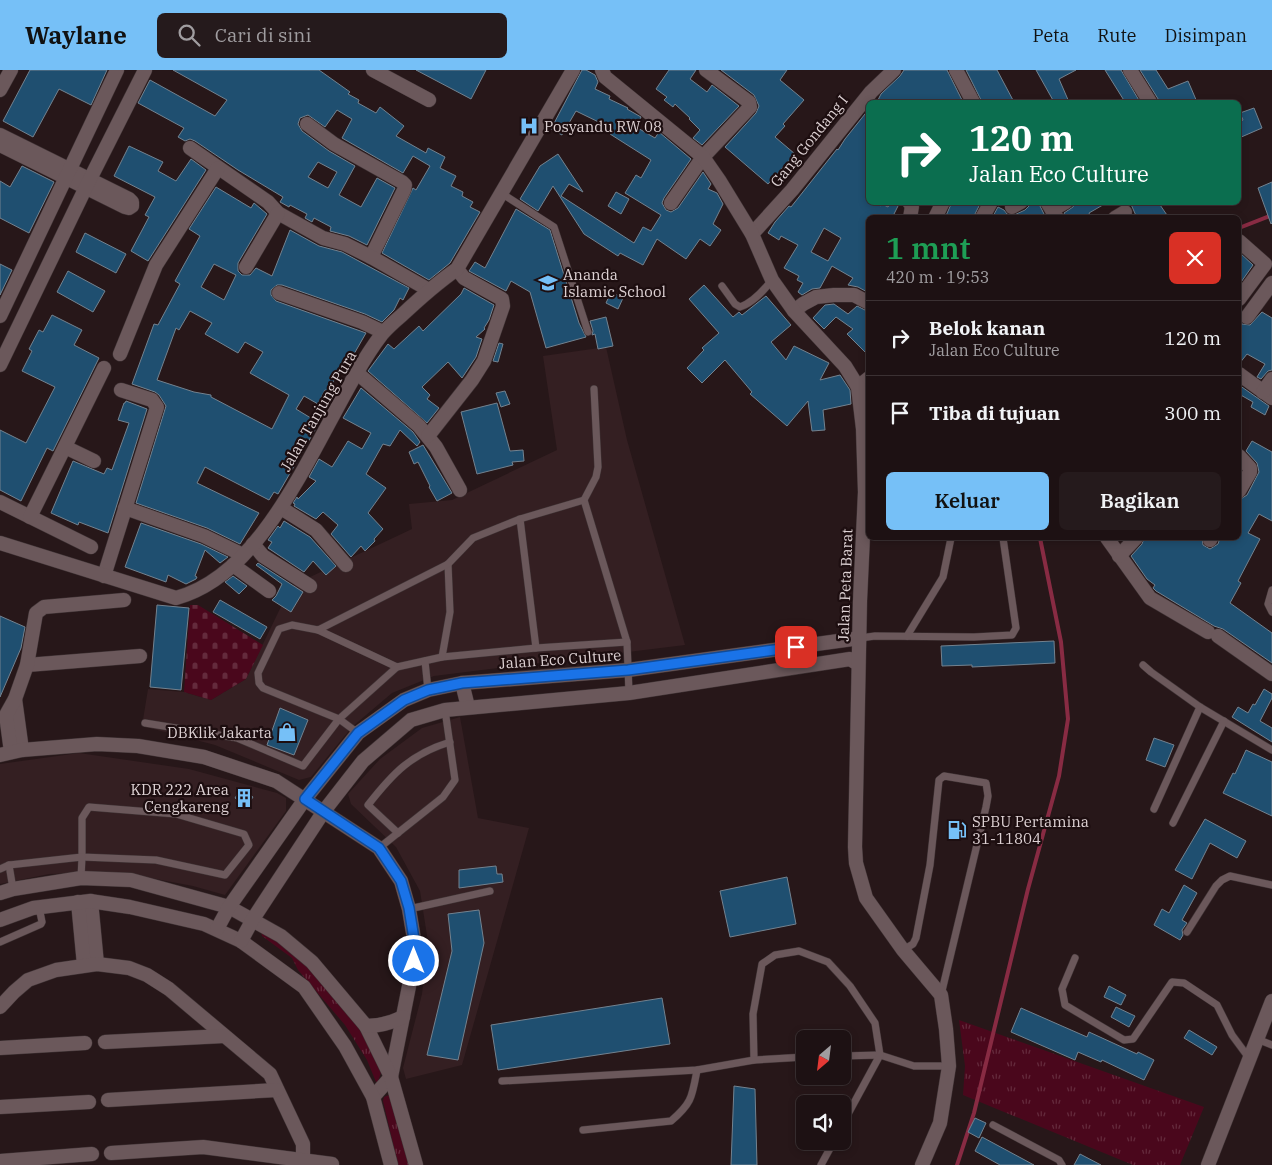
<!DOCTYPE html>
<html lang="id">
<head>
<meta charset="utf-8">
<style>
  body { margin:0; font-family:"IBM Plex Serif",serif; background:#251a1c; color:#f1f3f6; height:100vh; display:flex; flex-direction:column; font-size:19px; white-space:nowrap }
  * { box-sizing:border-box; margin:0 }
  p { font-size:16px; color:#a09da0 }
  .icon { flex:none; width:28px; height:28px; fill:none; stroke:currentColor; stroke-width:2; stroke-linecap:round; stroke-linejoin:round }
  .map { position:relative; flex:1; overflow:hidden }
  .side { position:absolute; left:866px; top:145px; width:375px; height:325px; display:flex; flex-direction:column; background:#1d1113; border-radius:8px; box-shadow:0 2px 8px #0003,0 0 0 1px #3b3133 }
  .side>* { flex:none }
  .hud { position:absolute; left:866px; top:30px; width:375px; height:105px; border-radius:8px; box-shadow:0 2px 8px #0003,0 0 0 1px #3b3133; background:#0b6e4f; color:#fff; overflow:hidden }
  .needle { width:32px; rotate:208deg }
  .tools { position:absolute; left:796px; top:960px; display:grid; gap:10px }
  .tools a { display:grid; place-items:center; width:55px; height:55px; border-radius:8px; background:#1d1113; box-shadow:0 2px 8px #0003,0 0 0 1px #3b3133; font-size:25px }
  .pin { position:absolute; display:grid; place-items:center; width:42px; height:42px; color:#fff; margin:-21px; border-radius:10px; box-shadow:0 2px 8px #0006 }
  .me { position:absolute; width:55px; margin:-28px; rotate:0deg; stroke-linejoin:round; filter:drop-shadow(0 0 4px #0008) }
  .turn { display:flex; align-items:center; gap:18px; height:105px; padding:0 20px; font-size:22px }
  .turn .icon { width:65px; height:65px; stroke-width:2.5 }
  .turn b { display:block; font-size:35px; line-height:42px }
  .round { display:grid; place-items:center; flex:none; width:52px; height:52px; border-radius:8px; background:#251a1c }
  .overview { display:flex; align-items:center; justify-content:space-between; height:85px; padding:0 20px }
  h1 { font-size:30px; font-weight:600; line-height:38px; color:#1e9e55 }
  .action { display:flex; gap:10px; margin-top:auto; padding:10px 20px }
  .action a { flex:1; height:58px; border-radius:8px; background:#76c0f7; color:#111; font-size:20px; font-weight:600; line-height:58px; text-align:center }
  .action a+a { background:#251a1c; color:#f1f3f6 }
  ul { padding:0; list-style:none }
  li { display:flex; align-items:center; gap:15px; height:75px; padding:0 20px; border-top:1px solid #3b3133 }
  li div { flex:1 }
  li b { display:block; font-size:19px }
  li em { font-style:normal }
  header { display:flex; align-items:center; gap:30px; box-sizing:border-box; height:70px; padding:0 25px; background:#76c0f7; color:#111 }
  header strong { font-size:24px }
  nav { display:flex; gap:28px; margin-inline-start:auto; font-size:18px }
  .search { width:350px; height:45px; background:#251a1c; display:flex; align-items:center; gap:12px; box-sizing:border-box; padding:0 18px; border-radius:8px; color:#a09da0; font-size:19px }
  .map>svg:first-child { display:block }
  .built { fill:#341f22 }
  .grass { fill:url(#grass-tufts) }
  .cemetery { fill:url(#cemetery-stones) }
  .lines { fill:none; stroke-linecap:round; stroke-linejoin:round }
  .stream { stroke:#882b43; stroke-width:4 }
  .building { fill:#1f4f70; stroke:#73828f; fill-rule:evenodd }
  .service-casing { stroke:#403436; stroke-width:8 }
  .minor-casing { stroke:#403436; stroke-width:15 }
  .tertiary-casing { stroke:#403436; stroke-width:15 }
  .secondary-casing { stroke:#403436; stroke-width:15 }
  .service { stroke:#6b585b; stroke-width:7 }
  .minor { stroke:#6b585b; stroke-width:14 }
  .tertiary { stroke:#6b585b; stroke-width:14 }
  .secondary { stroke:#6b585b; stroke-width:14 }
  .route-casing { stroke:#114b97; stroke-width:12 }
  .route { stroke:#1a73e8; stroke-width:9 }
  .labels { text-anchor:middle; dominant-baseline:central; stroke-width:4.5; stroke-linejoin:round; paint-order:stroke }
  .poi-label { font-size:15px; fill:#ddd1d3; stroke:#1d0e10; text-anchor:start }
  .street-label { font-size:15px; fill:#ddd1d3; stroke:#1d0e10 }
</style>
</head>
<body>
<header>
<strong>Waylane</strong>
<div class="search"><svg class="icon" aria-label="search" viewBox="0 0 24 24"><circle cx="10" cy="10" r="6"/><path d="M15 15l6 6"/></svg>Cari di sini</div>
<nav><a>Peta</a><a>Rute</a><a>Disimpan</a></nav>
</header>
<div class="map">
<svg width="1272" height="1095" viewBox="0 0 1272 1095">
  <defs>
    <pattern id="grass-tufts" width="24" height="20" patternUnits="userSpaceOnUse" patternTransform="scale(1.25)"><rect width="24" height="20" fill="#4a071c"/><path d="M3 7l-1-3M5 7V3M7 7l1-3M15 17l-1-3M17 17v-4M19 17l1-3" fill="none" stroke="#642a3c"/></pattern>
    <pattern id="cemetery-stones" width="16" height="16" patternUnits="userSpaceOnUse" patternTransform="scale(1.25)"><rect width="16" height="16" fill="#4a071c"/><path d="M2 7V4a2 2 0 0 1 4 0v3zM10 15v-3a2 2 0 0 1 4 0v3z" fill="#642a3c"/></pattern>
  </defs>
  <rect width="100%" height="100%" fill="#271719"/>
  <!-- built -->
  <g class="built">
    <path d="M606,277L627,370L685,575L434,606L392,623L352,657L311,707L299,710L215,675L142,656L148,619L184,622L211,630L246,609L291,516L412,459L409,434L452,430L557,380L543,286Z"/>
    <path d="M460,647L478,748L529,758L462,995L406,1009L403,998L422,924L428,872L420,821L396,777L351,734L348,724L380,689L422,658Z"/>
    <path d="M79,683L189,699L277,723L286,728V741L225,825L193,816L118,802L49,804L0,814V694Z"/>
  </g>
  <!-- grass -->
  <g class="grass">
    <path d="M264,859L313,900L354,949L382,999L378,1012H376L367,990L345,955L298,900L292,888L262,866L261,861Z"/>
    <path d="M959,950L1204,1037L1180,1095H1133L963,1025L965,996Z"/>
    <path d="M389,1025L392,1026L410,1095H398L383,1031L384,1027Z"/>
  </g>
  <!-- cemetery -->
  <path class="cemetery" d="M190,535H198L263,575L246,609L211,630L184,622Z"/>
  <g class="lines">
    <!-- stream -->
    <g class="stream">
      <path d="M1239,158L1272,145"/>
      <path d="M957,1095L974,1043L1028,819L1059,706L1068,649L1061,572L1040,468"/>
    </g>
  </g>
  <!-- building -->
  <g class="building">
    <path d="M30,0H107L91,35L59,19L33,67L3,51Z"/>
    <path d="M173,0H319L350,22L348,24L359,30L358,33L376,43L380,37L404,56L396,66L426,83L428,78L445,87L440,98L456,106L451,116L463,122L462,126L473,132L470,137L480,142L450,193L429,210L382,183L413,118L416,120L430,96L413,86L403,103L342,68L352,49L337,40L325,57L308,45L300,48L298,54L302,61L329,81L355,96L339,125L361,137L377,108L395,118L367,175L349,166L330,161L331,157L314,148L312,152L305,148L307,144L290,135L289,137L280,132L283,127L238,100L195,71L190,69L185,71L178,67L184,58L138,33L150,10L215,46L227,30ZM318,92L337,102L328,118L308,107Z"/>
    <path d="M416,0H486L471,29Z"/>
    <path d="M582,0H586L595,5L598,12L595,19L610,26L609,29L628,38L627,39L641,47L636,57L655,68L659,62L691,89L664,128L662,133L666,140L671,142L678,138L703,102L711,114L708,119L717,123L723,134L713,154L721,160L710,176L700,169L686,189L657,169L643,195L620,183L618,186L584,164L553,116L538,141L520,129L540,96L558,84L583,122L569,114L561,126L634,173L643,157L651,161L661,145L625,123L636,105L641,108L651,90L610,64L613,59L576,41L562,65L551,59Z"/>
    <path d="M669,0H696L690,9L707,22L712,15L739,36L702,75L693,68L700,60L689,49L690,48L675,34L673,37L664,30L667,27L656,19Z"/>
    <path d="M721,0H787L780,10L804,30L783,54L785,56L775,67L795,84L768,114L725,77L756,43L759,36L754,25Z"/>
    <path d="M904,0H947L963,32H877L881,24L900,6Z"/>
    <path d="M966,0H997L1014,32H982Z"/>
    <path d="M1036,0H1076L1059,9L1069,32H1054Z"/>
    <path d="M1105,0H1121L1140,32H1125Z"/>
    <path d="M1140,0H1156L1168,19L1188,11L1197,32H1160Z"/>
    <path d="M1254,38L1262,58L1239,68V52L1243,50L1240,43Z"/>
    <path d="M869,39V132H875L881,136L882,134L888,137L891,132H900L892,148H869V223L858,217L848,215L853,208L832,196L820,218L812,219L802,225L798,222L803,213L797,210L799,206L784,198L798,175L781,166L779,170L768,163L775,152L789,136L791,137L837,79L838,80L845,69ZM824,158L841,168L828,191L811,182Z"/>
    <path d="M129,76L163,92L158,101L176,111L191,89L206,100L148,191L131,181L149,147L145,145L155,127L114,106Z"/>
    <path d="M22,96L54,112L29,163L0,148V111L10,117Z"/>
    <path d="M1272,112V153L1271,154L1258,118Z"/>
    <path d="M216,117L251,138L254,133L267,144L238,193V201L242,205H250L256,198L272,206L290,160L319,176L342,182L409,218L403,230L400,228L394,240L382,252L365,244L282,215H277L271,220V225L276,231L366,263L354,284L357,286L351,295L348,299L342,296L328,321L325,320L318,334L304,326L296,339L319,353L278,424L274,422L269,430L205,397L197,413L259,443L240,474L207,458L136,433L166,336L159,325L155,322L132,314L154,254L158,255L180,214L175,211L200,166L189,159ZM214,194L236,205L224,230L201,217ZM190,241L212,253L205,264L238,283L245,272L263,282L250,303L289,325L272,359L211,327V325L194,322L157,310L176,258L179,260Z"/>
    <path d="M616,122L629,129L621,144L608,136Z"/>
    <path d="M952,132H981L973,148H945Z"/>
    <path d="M1033,132H1038L1046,148H992L998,137L1004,140L1007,144L1012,146L1025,140Z"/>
    <path d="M1075,132H1108L1089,143L1091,148H1066L1064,143L1073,137Z"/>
    <path d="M1130,132H1158L1169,148H1137Z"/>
    <path d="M516,139L550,160L579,253L586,267L546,278L530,222L511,211L506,221L469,201L475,192L485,198Z"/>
    <path d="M85,163L126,184L116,203L76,182Z"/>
    <path d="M1239,182L1253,195L1239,215Z"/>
    <path d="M0,194L12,200L0,225Z"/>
    <path d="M68,201L105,221L93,242L57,222Z"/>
    <path d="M704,215L733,247L739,242L742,245L766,226L791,255L771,272L786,290L794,276L829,293L820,310L840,305L850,320L851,334L823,340L825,360L812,361L808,331L787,356L750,324L752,322L725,290L702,313L687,298L704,280L702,278L719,263L689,229Z"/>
    <path d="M464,218L494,235L489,250L484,258L485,259L476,267L482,269L476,287L462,308L448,292L422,317L430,325L427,329L439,338L427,353L368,301L388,274L394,279L419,256L423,261L461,224Z"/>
    <path d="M611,222L623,228L618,239L606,233Z"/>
    <path d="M834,234L848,244L857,236L869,242V286L847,264L853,259L836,247L824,259L813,248L825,235Z"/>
    <path d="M1262,242L1272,248V300L1268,301L1261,309L1257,307L1265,294L1247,284L1239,294V249L1242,254L1250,255Z"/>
    <path d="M52,245L82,260L74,275L99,288L53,381L47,378L21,431L0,420V360L26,373L55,317L22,301L32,281L29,279L39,260L43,262Z"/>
    <path d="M606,247L613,276L598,279L595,264L592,265L593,261L590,251Z"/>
    <path d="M499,273L503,274L498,292L493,291Z"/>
    <path d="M1239,315L1269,336L1265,345L1251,337L1253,332L1239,324Z"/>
    <path d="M361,318L413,362L420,372L417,376L400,360L390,376L383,374L366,404L386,418L368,443L383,459L374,469L375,471L365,481L361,476L351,487L331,464L338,455L323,442L316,449L294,436L295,434L293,433L297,427L298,429L316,411L309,407L319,389L332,397L348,371L362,379L371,363L343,348Z"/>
    <path d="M505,321L510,334L501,337L496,323Z"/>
    <path d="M126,331L147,339L108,463L79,452L78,455L51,443L73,391L104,404L107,398L112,400L129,353L118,350L124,333H125Z"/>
    <path d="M497,333L510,381L523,380L524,391L512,392L513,395L477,404L461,342Z"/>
    <path d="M1252,371L1272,382V451L1259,444L1248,463L1260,469L1238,511L1241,513L1230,533L1272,563V593L1223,559L1214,556L1156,521L1153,518L1155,515L1147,509L1131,486L1142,474L1144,468H1202L1203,475L1210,479L1218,474L1220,468H1239V430L1247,425L1259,402L1257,393L1246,381Z"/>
    <path d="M423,375L452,423L437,431L429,417L430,416L418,392L414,394L409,382Z"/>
    <path d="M284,451L310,467L336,496L326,505L313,491L304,502L268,478L272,472L268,470L278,456L280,458Z"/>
    <path d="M141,453L201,474L228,487L220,493L205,480L195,506L197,507L196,509L186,514L168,505L166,512L125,497Z"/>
    <path d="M258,493L303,522L291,542L272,530L276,526L282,514L256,495Z"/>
    <path d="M233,506L247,516L239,524L225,512Z"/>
    <path d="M220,530L267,557L260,569L213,542Z"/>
    <path d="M157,535L189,538L181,620L150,617Z"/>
    <path d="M0,546L25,557L21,578L0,627Z"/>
    <path d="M1054,571L1055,593L972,597V595L942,596L941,576Z"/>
    <path d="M1264,619L1272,624V628L1260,651L1272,658V672L1232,647L1238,637L1248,643L1253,634L1255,635Z"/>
    <path d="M280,638L308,650L294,685L267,675Z"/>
    <path d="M1154,668L1174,675L1165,697L1146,690Z"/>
    <path d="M1246,680L1272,692V746L1223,723L1233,703L1235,704Z"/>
    <path d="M241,719L253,727L247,736L235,728Z"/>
    <path d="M1205,749L1246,771L1237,788L1210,773L1192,809L1175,800Z"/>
    <path d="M496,796L497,804H502L503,812L459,818V800Z"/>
    <path d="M787,807L796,854L730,867L720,821Z"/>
    <path d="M1184,815L1197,823L1182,850L1187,853L1182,860L1183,865L1180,870L1154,855L1162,839L1169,843Z"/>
    <path d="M479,840L484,873L458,990L427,985L452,881L448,844Z"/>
    <path d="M1109,916L1126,925L1121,935L1104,927Z"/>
    <path d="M662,928L670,974L498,1000L491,955Z"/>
    <path d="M1116,937L1135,946L1129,957L1111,947Z"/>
    <path d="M1021,938L1087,967L1089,962L1137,984L1138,982L1154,990L1144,1010L1102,990L1101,992L1078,982L1075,990L1011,962Z"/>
    <path d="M1189,960L1217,977L1212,985L1184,968Z"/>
    <path d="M734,1016L755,1019L757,1095H731Z"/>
    <path d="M975,1048L986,1053L979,1068L968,1062Z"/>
    <path d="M982,1067L1034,1095H1000L975,1081Z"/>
    <path d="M1080,1084L1101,1095H1074Z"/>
  </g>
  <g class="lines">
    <!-- service casing -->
    <g class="service-casing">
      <g id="service">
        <path d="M501,123L554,157L588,262"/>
        <path d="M722,216L735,234L740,237C753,233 764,220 772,210"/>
        <path d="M594,319L598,397L596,407L584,430L627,572L629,623"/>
        <path d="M520,449L536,578"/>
        <path d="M1272,520L1268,534L1272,542"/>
        <path d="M318,560L397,597L442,587L536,578L627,572"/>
        <path d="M907,566L943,507L951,468"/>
        <path d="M860,568L875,566L974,567L1012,565L1016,558L1003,468"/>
        <path d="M442,587L450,542L448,494L473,468L520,449L584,430"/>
        <path d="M425,591L428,620"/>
        <path d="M1143,595L1151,602L1200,637L1272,680"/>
        <path d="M145,653L237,668L303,696L339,649L397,597"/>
        <path d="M358,663L339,649L263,618L259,613L258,603L279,559L292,555L318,560L448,494"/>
        <path d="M89,737L176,744L244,764L249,775L225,805L156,790L82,787V748Z"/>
        <path d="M1154,739L1200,637"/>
        <path d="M1173,753L1224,651"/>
        <path d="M398,763L368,735C393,703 411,684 450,672"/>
        <path d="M379,778L443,727L455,710L445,640"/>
        <path d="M9,795L13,819"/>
        <path d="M0,799L9,795L82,787L81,808"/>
        <path d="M409,839L490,821"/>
        <path d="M1187,862L1216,816L1222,810L1230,806L1272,815"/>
        <path d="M0,872L41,854L42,852L39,837"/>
        <path d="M903,880L913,874L916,868L930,795L939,710L944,706L986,713L988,726L986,737L941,925"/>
        <path d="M1075,888L1062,919L1065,935L1124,970L1133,969L1172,912L1184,913L1217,935L1232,965L1249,988"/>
        <path d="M1257,969L1272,975"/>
        <path d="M842,986L880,985L914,996H949"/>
        <path d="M754,990L753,944L762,894L775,885L799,881L828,892L850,916L875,953L880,985L842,1055"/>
        <path d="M502,1011L697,1000L754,990L805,987"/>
        <path d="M993,1055L1059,1090L1062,1095"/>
        <path d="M583,1060L671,1051C692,1033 692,1027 697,1000"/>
        <path d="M821,1095L834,1071"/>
      </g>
    </g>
    <!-- minor casing -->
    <g class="minor-casing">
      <g id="minor">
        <path d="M373,0L429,30"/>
        <path d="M956,0L973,32"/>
        <path d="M1130,0L1150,32"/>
        <path d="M0,20L11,0"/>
        <path d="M307,54L334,74L402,112L405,115L404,120L371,187"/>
        <path d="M0,65L129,129L132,132V136L129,138L125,137L0,75"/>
        <path d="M190,78L268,132L278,143L323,168L345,174L371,187L429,220"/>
        <path d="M909,132L912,136L910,148"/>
        <path d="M1047,132L1057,148"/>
        <path d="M671,133L703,87L750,37L749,32L706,0"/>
        <path d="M1012,137L1021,132"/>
        <path d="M1052,140L1066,132"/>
        <path d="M935,148L943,132"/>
        <path d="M982,148L991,132"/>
        <path d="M1115,148L1125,142"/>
        <path d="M752,164L792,120L871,22L894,0"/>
        <path d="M1239,171L1265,194L1239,229"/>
        <path d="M246,197L278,143"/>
        <path d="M279,223L362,252L383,262"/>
        <path d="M794,241L803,234L816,227L834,225H854L869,233"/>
        <path d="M0,246L117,0"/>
        <path d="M1247,247L1272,213"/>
        <path d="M120,284L156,195L218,98"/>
        <path d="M0,295L86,117L145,0"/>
        <path d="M356,302L419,356L436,377L460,420"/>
        <path d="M1239,304L1272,328"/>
        <path d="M858,317L869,308"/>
        <path d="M1263,322L1272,309"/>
        <path d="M428,366L472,310L484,291L503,236L502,229L464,208L457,199"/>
        <path d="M65,377L94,391"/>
        <path d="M1239,386L1250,398V402L1239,421"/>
        <path d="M0,432L91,477"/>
        <path d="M125,438L204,466L243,485"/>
        <path d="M281,438L316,460L346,495"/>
        <path d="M30,447L104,298"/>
        <path d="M1107,468L1150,528L1208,562"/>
        <path d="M1210,470L1211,468"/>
        <path d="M253,474L263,486L310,516"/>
        <path d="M1119,486L1136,468"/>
        <path d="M233,495L269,521"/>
        <path d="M104,506L157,337L152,330L121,320"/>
        <path d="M1218,566L1272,604"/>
        <path d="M27,595L140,586"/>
        <path d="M15,629L22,680"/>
        <path d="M11,682L6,645L15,629L27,595L36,543L44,537L124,530"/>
        <path d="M0,685L22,680L97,674L138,676L204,687L276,711L379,778L401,811L409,839L414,869V891L391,1007L373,1027"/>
        <path d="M91,831L97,894"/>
        <path d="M78,832L84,895"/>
        <path d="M0,937L14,922L28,910L56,900L97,894L129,898L147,905L169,919L270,1004L303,1074V1090"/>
        <path d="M105,972L224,966"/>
        <path d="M0,978L85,973"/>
        <path d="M108,1030L277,1020"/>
        <path d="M0,1037L89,1032"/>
        <path d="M111,1083L203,1077L332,1094"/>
        <path d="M0,1091L92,1084"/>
      </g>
    </g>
    <!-- tertiary casing -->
    <g class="tertiary-casing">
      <g id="tertiary">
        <path d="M0,473L176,528C277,501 323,341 382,264C388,257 395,251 402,245C419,229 437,213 457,199L573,0"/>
        <path d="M462,613L468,637"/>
        <path d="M0,823L13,819L81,808L131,810L229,837L281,866L312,892L366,956L391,1007L416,1095"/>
        <path d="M0,850L33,838L90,831L130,837L204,854L241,871L304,917L345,976L373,1027L391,1095"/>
        <path d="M217,859L229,837L305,729L358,663L404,630L428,620L462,613L628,600L860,568"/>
        <path d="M241,871L253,849L324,741L363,691L411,650L445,640L629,623L850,589L858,594"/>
        <path d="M366,956C380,956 391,953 403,947"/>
      </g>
    </g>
    <!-- secondary casing -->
    <g class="secondary-casing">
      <g id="secondary">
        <path d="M602,0L605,7L703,87L719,110L752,164L772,210L794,241L845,296L858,317L863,359L865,422L860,531L855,777L856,793L866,828L903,880L941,925L946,959L949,996L940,1053L922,1095"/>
        <path d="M1208,1095L1272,931"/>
      </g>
    </g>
    <!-- service -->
    <use href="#service" class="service"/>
    <!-- minor -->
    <use href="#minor" class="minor"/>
    <!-- tertiary -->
    <use href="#tertiary" class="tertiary"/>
    <!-- secondary -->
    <use href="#secondary" class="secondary"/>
  </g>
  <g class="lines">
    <!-- route casing -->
    <g class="route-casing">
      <path id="route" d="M414,891V869L409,838L401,811L379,778L305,729L358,663L404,630L428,620L462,613L628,600L796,577"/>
    </g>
    <!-- route -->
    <use href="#route" class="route"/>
  </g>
  <!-- icons -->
  <defs>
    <g id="hospital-bare" transform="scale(1.5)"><path d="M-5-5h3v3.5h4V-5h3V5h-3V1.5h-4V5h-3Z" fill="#76c0f7" stroke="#1d0e10" stroke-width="2.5" paint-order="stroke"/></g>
    <g id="school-bare" transform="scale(1.5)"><path d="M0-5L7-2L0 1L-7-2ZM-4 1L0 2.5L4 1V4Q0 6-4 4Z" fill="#76c0f7" stroke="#1d0e10" stroke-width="2.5" paint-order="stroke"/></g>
    <g id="shop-bare" transform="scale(1.5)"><path d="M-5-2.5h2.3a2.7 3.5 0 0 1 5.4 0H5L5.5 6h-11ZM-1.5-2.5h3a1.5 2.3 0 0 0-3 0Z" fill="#76c0f7" stroke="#1d0e10" stroke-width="2.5" paint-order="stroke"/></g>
    <g id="building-bare" transform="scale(1.5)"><path d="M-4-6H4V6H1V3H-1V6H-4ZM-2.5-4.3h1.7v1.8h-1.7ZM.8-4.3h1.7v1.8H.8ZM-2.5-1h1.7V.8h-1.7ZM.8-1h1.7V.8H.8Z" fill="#76c0f7" stroke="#1d0e10" stroke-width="2.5" paint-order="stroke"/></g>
    <g id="fuel-bare" transform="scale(1.5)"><path d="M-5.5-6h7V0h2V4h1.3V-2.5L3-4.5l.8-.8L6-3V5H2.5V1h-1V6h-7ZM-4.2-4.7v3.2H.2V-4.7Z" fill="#76c0f7" stroke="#1d0e10" stroke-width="2.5" paint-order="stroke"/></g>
  </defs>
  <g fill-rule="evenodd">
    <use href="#hospital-bare" x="529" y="56"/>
    <use href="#school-bare" x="548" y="213"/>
    <use href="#shop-bare" x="287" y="662"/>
    <use href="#building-bare" x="244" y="728"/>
    <use href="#fuel-bare" x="957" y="760"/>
  </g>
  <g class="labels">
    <!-- poi labels -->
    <g class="poi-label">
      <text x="544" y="56">Posyandu RW 08</text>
      <text x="563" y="204">Ananda<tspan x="563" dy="17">Islamic School</tspan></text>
      <text x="272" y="662" text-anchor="end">DBKlik Jakarta</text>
      <text x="229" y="719" text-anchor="end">KDR 222 Area<tspan x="229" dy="17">Cengkareng</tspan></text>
      <text x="972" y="751">SPBU Pertamina<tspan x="972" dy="17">31-11804</tspan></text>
    </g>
    <!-- street labels -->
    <g class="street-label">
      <text transform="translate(809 71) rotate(-51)">Gang Gondang I</text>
      <text transform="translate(318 341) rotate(-60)">Jalan Tanjung Pura</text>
      <text transform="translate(845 515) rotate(-88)">Jalan Peta Barat</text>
      <text transform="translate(560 589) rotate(-4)">Jalan Eco Culture</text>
    </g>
  </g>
</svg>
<div class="tools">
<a><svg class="needle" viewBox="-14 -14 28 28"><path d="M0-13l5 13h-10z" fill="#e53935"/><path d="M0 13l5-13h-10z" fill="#a09da0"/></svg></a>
<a><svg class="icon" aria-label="sound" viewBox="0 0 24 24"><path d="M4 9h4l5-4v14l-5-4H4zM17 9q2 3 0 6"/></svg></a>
</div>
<div class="pin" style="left:796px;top:577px;background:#d93025"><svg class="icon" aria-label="arrive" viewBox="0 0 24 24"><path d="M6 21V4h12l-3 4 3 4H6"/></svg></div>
<svg class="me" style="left:414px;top:891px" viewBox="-20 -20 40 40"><circle r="17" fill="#1a73e8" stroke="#fff" stroke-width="3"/><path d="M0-11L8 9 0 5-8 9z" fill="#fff"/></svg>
<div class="hud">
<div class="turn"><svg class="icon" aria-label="right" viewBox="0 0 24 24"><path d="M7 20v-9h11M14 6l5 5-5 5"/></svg><div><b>120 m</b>Jalan Eco Culture</div></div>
</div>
<section class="side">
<div class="overview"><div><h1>1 mnt</h1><p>420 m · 19:53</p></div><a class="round" style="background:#d93025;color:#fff"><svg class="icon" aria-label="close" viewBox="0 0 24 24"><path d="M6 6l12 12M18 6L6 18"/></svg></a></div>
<ul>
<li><svg class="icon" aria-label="right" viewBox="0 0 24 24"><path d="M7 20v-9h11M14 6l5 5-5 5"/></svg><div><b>Belok kanan</b><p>Jalan Eco Culture</p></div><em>120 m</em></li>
<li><svg class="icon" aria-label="arrive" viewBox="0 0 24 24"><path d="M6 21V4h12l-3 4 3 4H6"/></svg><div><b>Tiba di tujuan</b></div><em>300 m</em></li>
</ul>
<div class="action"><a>Keluar</a><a>Bagikan</a></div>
</section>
</div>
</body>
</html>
